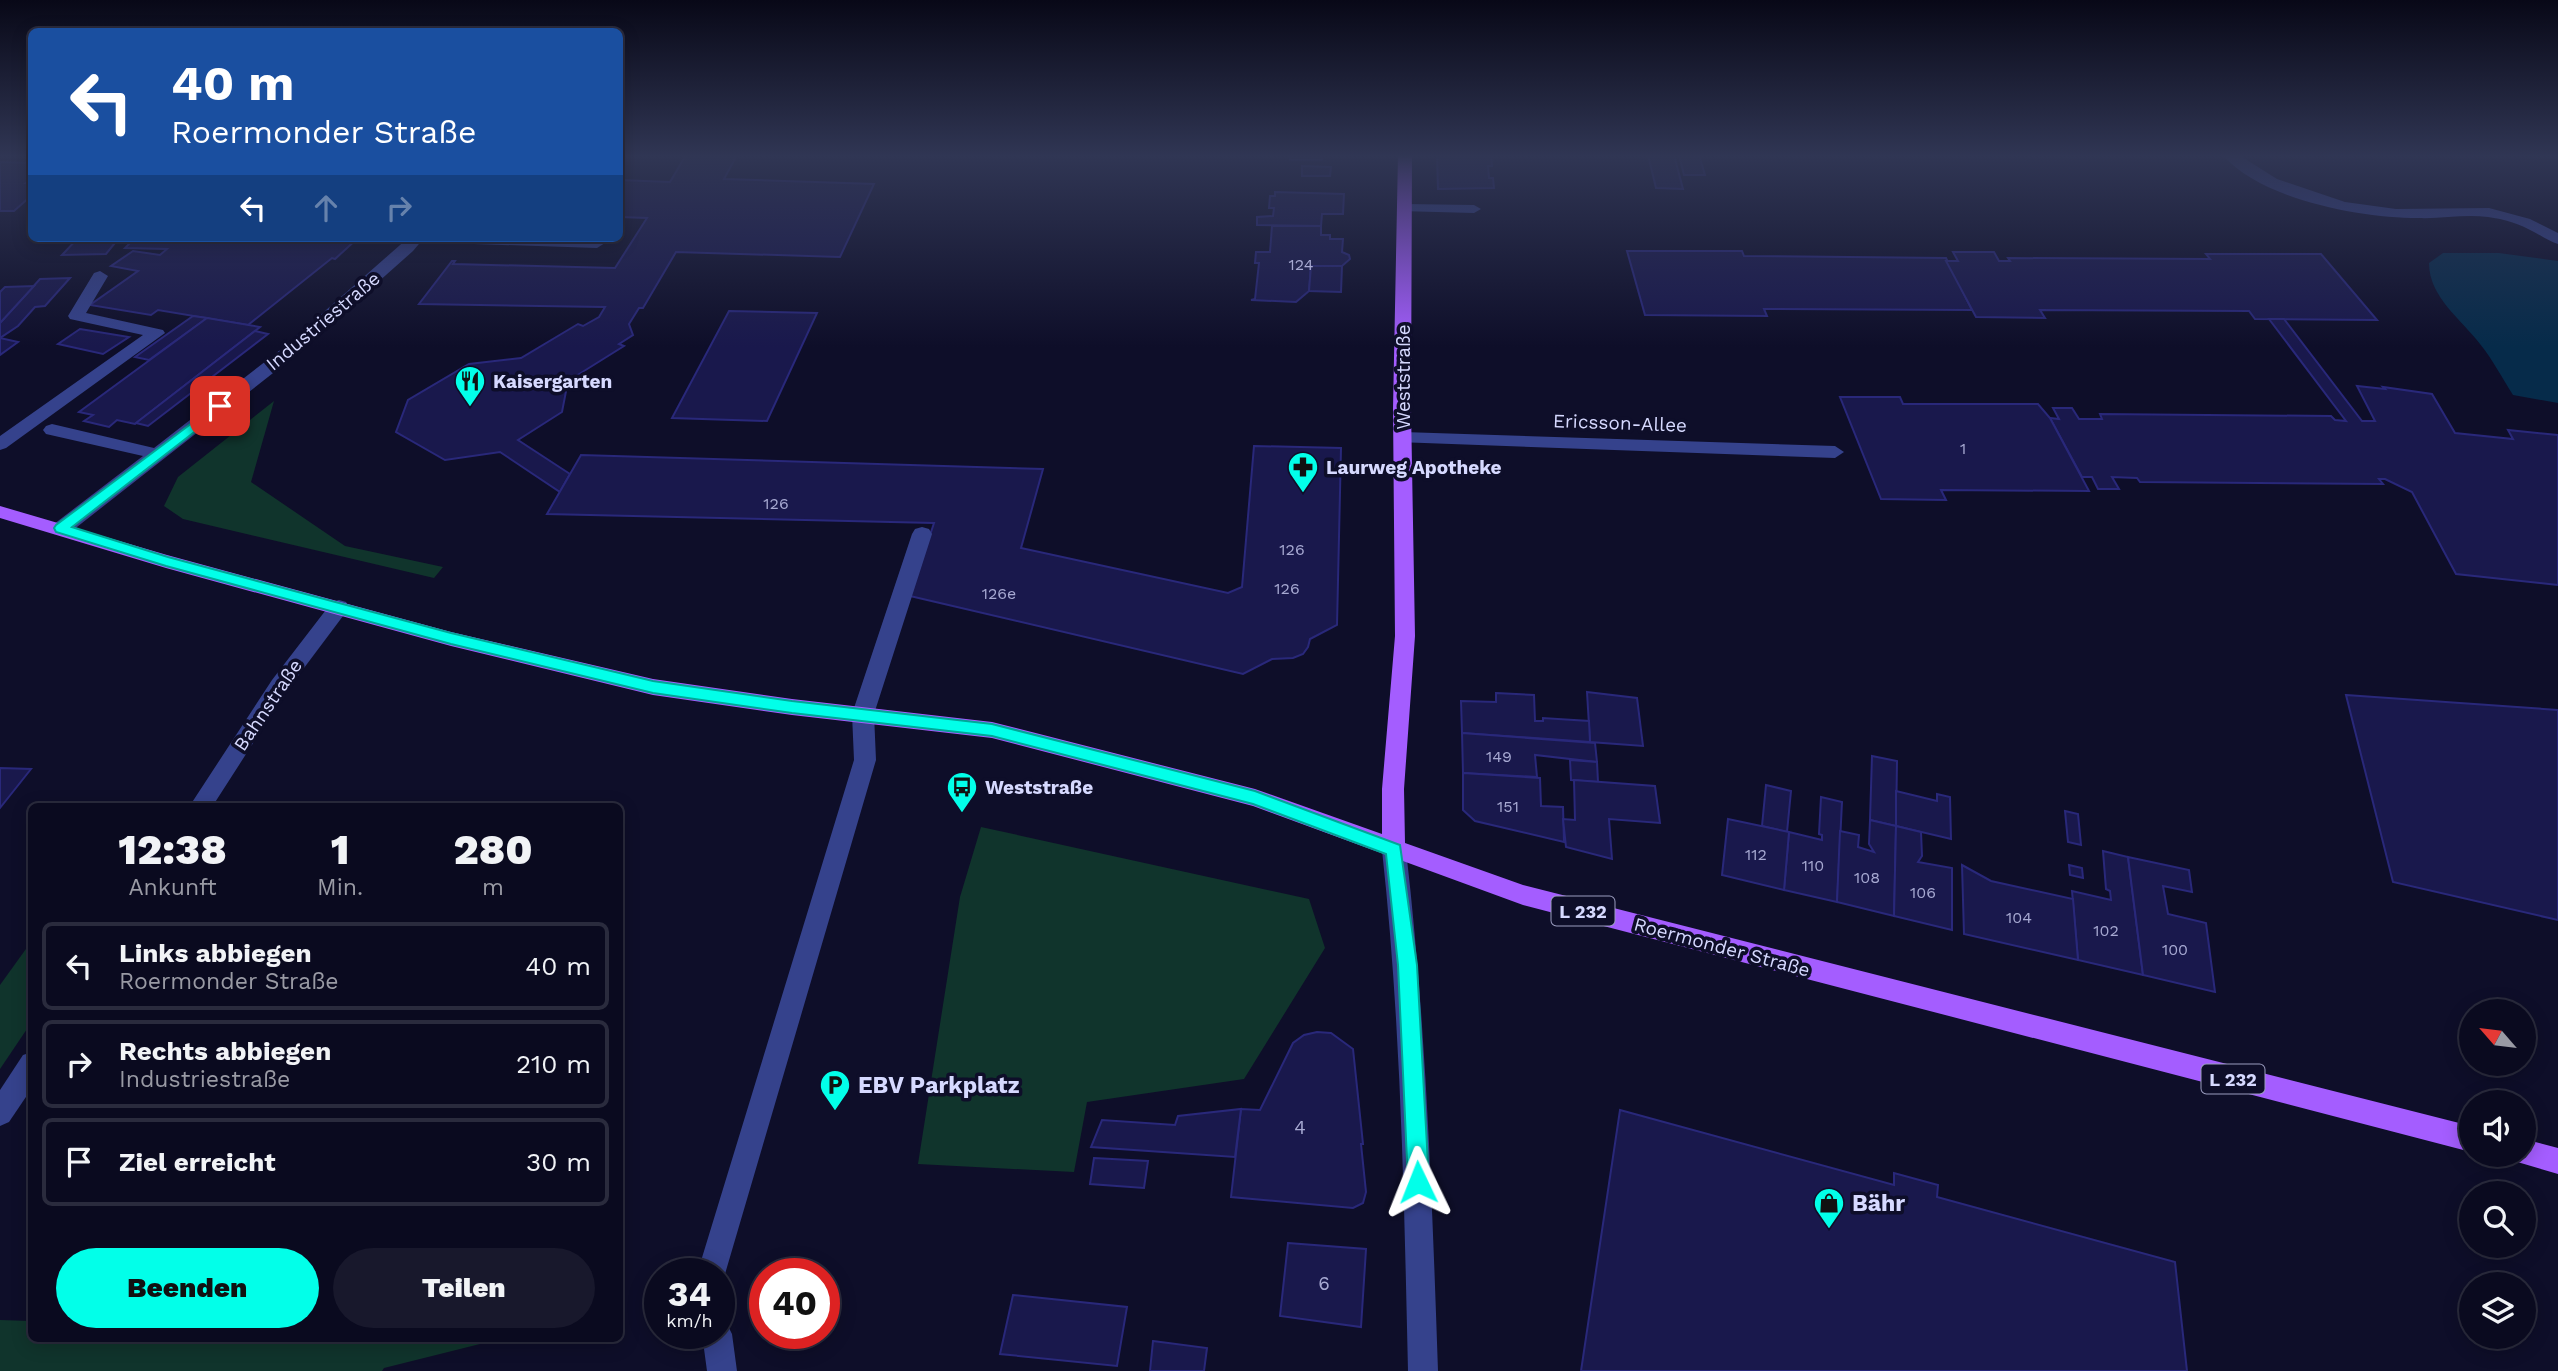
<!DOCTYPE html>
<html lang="de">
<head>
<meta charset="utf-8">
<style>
  body { margin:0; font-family:"Work Sans",sans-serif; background:#18182c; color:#f1f3f6; height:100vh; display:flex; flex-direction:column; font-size:26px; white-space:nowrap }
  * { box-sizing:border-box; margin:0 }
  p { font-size:23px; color:#999aa4 }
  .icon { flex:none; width:38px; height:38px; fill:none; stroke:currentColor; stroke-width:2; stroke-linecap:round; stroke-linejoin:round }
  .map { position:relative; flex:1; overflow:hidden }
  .details { position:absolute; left:28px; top:803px; width:595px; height:539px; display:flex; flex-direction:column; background:#0a0a1f; border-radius:10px; box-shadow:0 4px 18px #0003,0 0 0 2px #2a2b3d }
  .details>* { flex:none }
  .top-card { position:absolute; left:28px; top:28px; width:595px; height:214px; border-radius:10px; box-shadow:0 4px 18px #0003,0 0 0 2px #2a2b3d; background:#1a4fa0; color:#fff; overflow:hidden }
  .needle { width:46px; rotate:298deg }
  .fabs { position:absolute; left:2459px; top:999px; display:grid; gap:14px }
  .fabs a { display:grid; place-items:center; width:77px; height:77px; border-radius:50%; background:#0a0a1f; box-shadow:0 4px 18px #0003,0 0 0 2px #2a2b3d; font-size:35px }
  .speed { position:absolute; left:644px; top:1258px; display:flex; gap:14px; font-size:35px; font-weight:700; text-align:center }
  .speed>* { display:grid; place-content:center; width:91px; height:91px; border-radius:50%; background:#0a0a1f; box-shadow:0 4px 18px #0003,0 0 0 2px #2a2b3d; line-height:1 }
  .speed small { font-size:18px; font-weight:400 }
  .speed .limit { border:10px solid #d22; background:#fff; color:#111 }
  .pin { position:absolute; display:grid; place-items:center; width:60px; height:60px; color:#fff; margin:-30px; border-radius:14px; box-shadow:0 4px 10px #0006 }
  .me { position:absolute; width:77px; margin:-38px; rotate:358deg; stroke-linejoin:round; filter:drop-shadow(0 0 5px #0008) }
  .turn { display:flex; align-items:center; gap:24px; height:147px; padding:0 28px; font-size:32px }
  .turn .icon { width:91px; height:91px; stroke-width:2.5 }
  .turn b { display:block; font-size:49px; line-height:60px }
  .lanes { display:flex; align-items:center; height:66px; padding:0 28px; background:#0003; justify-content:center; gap:35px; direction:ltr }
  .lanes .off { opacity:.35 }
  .eta { display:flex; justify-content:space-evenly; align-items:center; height:119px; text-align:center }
  .eta b { font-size:42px; font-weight:800; line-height:49px }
  .primary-button { display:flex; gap:14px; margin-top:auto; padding:14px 28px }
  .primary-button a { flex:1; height:80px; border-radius:42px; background:#02ffe9; color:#111; font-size:28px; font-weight:800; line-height:80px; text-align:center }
  .primary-button a+a { background:#18182c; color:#f1f3f6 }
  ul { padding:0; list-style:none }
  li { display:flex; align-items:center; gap:21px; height:88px; margin:0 14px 10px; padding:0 14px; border:4px solid #2a2b3d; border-radius:10px }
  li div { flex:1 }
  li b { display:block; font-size:26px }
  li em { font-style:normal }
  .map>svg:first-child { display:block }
  .green { fill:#10342c }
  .water { fill:#062b4a }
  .building { fill:#19184c; stroke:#29287a; stroke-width:2 }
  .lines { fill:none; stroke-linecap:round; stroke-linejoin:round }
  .minor { fill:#35428c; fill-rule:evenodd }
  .major { fill:#a45dff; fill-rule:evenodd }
  .route { fill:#02ffe9; stroke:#01a697; stroke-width:2 }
  .labels { text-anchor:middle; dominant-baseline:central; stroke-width:7; stroke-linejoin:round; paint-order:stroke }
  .number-label { font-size:16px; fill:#a7a9d2 }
  .shield { fill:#0e0e29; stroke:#9a9cbf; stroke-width:2 }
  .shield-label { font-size:18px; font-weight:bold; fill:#d6d9ff }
  .street-label { font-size:19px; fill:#d6d9ff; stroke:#0e0e29 }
  .poi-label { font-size:19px; font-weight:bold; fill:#d6d9ff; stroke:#0e0e29; text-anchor:start }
  .near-number-label { font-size:19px; fill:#a7a9d2 }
  .near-poi-label { font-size:23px; font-weight:bold; fill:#d6d9ff; stroke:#0e0e29; text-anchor:start }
</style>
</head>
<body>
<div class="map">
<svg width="2558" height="1371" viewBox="0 0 2558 1371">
  <rect width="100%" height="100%" fill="#0e0e29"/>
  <!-- green -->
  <g class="green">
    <path d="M274,401L251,482L345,546L443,567L434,578L183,519L164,506L178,477Z"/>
    <path d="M981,827L1309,899L1325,948L1244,1079L1087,1102L1074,1172L918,1164L960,897Z"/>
    <path d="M31,942V1023L0,1069V985Z"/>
    <path d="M0,1320L31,1321L32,1339H493L492,1341L384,1368L382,1371H0Z"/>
  </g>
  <!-- water -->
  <path class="water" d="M2443,253H2499L2558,261V403L2513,395C2502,378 2493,360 2480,344C2461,319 2429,297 2429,263Z"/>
  <!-- building -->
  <g class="building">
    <path d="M686,155H737L724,179L874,184L840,257L676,252L643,308H639L629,324L633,335L619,344L624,346L568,381L562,412L518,440L570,474L560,492L500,452L445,460L396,432L408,400L469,364L521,358L578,324L583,326L599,317L605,307L419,304L452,261H455L453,264L615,268L647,218L620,217V180L670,182Z"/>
    <rect x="1290" y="155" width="32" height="5"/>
    <path d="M1437,155H1491L1492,166H1488L1489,178H1493L1494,188L1438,189Z"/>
    <path d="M1648,155H1674L1683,189L1656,188Z"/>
    <path d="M1679,155H1699L1705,175H1684Z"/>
    <path d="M0,162L32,163V179L26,183H32V195L14,211H0Z"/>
    <path d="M1302,166L1331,167L1330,176H1302Z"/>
    <path d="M1275,192L1344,194L1343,214H1322L1321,226L1257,225V217L1273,216L1274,208H1269L1270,196H1275Z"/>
    <path d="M1272,226H1321V235H1330V239H1343L1342,252L1349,255L1350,259L1342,266H1311L1309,291L1296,302L1251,300L1255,299L1259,263H1255L1256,252H1270Z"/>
    <path d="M78,238H119L106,254L62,255Z"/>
    <path d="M122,238H358L335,259L332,258L248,325L158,310L151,315L90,305L138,271L111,266L133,251L160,255L167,249L125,248L134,239Z"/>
    <path d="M1627,251H1742L1744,256L1946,258L1972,310L1764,309L1767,316L1645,315Z"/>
    <path d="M1953,252H1994L1999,261H2010L2008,258L2210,259L2206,254H2321L2377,320L2255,319L2249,311L2040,310L2045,318L1976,317L1946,261H1958Z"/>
    <path d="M1311,266H1342L1341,292L1309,291Z"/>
    <path d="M70,278L45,306L35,307L18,326L0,338V323L40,279Z"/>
    <path d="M34,286L0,323V292L5,287Z"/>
    <path d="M729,311L817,313L767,421L672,418Z"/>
    <path d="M193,316L207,318L149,360L135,357Z"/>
    <path d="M207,318L260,327L135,424L117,420L109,427L84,421L93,415L79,412Z"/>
    <path d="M2269,319H2284L2362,421H2375L2357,386L2385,389L2383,387L2432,394L2455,433L2513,439L2508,430L2558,435V585L2456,574L2412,492L2385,479H2379L2383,484L2140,482L2137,478L2112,477L2119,489H2098L2092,477H2082L2050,418L2059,419L2053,408H2072L2079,419H2102L2100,414L2331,416L2335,420L2346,421Z"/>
    <path d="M80,329L129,337L103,354L58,344Z"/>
    <path d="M255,331L268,334L148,426L136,423Z"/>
    <path d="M0,338L18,342L0,355Z"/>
    <path d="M1840,397H1900L1903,404H2038L2050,418L2089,491L1941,490L1946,500L1881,499Z"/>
    <path d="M1254,446L1341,448L1337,625L1310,639L1308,647L1303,654L1293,658L1272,659L1243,674L910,596L934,523L547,514L581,455L1043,469L1021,548L1228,593L1242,587Z"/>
    <path d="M1587,692L1637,698L1643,746L1590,742Z"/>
    <path d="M1496,693L1534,695L1535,721H1543V718L1589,721L1590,742L1462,733L1461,701L1496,702Z"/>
    <path d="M2346,695L2558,710V920L2393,882Z"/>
    <path d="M1462,733L1595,743L1597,762L1535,755L1537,777L1463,773Z"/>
    <path d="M1872,756L1897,761L1896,826L1870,820Z"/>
    <path d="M1570,760L1597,762L1598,782L1571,780Z"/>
    <path d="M0,768L31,769L0,808Z"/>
    <path d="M1463,773L1540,778L1541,806L1563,807L1564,842L1475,821L1463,810Z"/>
    <path d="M1574,780L1655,786L1660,823L1609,819L1612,859L1566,847L1563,819L1575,820Z"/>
    <path d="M1766,785L1791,791L1787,832L1762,826Z"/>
    <path d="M1896,791L1937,801V794L1950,797L1951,839L1896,826Z"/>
    <path d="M1821,797L1842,802L1837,902L1784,890L1789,832L1822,840V835L1819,834Z"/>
    <path d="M2065,811L2078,814L2081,845L2068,842Z"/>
    <path d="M1728,819L1789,832L1784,890L1722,875Z"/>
    <path d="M1870,820L1896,826L1894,916L1837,902L1840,831L1859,835L1858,847L1874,852L1869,844Z"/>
    <path d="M1896,826L1921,832L1922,856L1918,862L1952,868V930L1894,916Z"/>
    <path d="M2103,851L2128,857L2143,975L2078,960L2072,891L2111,900L2110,891L2106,889Z"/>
    <path d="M2128,857L2189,870L2192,892L2163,886L2168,914L2206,923L2215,992L2143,975Z"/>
    <path d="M1962,865L1991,881L2073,899L2078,960L1964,934Z"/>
    <path d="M2069,865L2082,868L2083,878L2070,875Z"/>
    <path d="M1317,1032L1331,1033L1353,1049L1363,1144H1361L1366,1192L1363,1203L1353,1208L1231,1197L1241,1109L1260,1110L1293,1043L1304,1035Z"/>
    <path d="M1241,1109L1235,1157L1091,1147L1102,1120L1175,1125L1178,1116Z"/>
    <path d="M1620,1110L1894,1185V1173L1938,1185L1937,1197L2175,1262L2187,1371H1581Z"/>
    <path d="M1094,1158L1148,1161L1144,1188L1090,1184Z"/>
    <path d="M1288,1243L1366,1249L1361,1327L1280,1316Z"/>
    <path d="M1013,1295L1127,1307L1117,1366L1000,1354Z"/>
    <path d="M1153,1341L1207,1348L1204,1371H1150Z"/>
  </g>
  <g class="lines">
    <!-- minor -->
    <g class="minor">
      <path d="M2223,155H2239L2277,179L2345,202L2396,209L2489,208L2530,219L2558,233V244C2549,241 2542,236 2534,232C2520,224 2504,219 2488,217C2464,214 2442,219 2418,218C2362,218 2261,200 2223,155Z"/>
      <path d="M1405,204L1474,205L1481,209L1474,213L1400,211L1398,208L1400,205Z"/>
      <path d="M408,238H424L413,251L296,355L68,534H54L52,529L54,524L143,456L46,434L43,430L46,426L52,424L154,448L284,347Z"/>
      <path d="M436,238H597L605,243L597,248L444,243Z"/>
      <path d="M100,271L108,276L86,313L163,330L165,333L6,448L0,450V436L143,335L70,319L68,316L94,273Z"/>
      <path d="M1403,432L1835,446L1844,452L1835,458L1397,442L1394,438Z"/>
      <path d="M922,527L929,529L932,534L874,714L876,760L725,1274L719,1285V1274H697L854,760L852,714L912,534L915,529Z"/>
      <path d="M339,600L346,602L349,607L346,612L286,692L212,807H189L272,680L332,602Z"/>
      <path d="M1394,840L1402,843L1406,850C1426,1023 1432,1197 1438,1371H1408C1404,1197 1401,1023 1382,850L1386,843Z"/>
      <path d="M32,1052V1088L9,1122L0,1126V1090L23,1055Z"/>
      <path d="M719,1320L727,1324L732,1334L737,1371H707L702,1334H719Z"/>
    </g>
    <!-- major -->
    <g class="major">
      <path d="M1398,155H1412L1411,409L1415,636L1404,789L1405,843L1523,885L2471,1126V1152L1523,905L1253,806L992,738L792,715L653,695L451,646L166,568L0,518V506L167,555L451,632L653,679L792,699L992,722L1255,789L1382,834V789L1395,636L1393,409Z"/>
      <path d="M2524,1139L2558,1148V1174L2514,1161L2512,1155H2524Z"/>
    </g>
  </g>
  <!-- sky -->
  <linearGradient id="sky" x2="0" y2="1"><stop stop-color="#080817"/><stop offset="0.45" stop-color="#303654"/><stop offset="1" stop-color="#303654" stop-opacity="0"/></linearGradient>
  <rect width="2558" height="347" fill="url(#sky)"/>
  <!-- route -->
  <path class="route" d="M220,402L226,406L224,409L72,527L168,557L451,633L653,681L792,701L992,724L1255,791L1400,845L1417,965L1429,1182L1426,1189L1418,1192L1411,1189L1408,1182L1398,965L1386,854L1253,804L992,736L792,713L653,693L451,644L166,566L56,532L54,528L56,525Z"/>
  <!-- icons -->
  <defs>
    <g id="restaurant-pin" transform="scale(1.575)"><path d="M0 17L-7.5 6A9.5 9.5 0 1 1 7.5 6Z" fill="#02ffe9" stroke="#0e0e29"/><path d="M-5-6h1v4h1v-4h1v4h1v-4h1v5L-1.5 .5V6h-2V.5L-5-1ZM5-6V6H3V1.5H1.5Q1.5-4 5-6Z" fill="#111"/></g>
    <g id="pharmacy-pin" transform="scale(1.575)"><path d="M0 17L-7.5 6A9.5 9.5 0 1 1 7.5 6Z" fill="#02ffe9" stroke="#0e0e29"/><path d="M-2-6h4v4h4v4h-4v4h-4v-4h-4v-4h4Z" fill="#111"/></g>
    <g id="bus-pin" transform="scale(1.575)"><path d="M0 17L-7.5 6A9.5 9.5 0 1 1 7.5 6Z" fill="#02ffe9" stroke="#0e0e29"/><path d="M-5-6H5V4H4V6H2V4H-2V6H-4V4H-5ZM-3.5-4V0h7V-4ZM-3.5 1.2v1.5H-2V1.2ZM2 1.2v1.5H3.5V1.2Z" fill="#111"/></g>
    <g id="parking-pin" transform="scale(1.575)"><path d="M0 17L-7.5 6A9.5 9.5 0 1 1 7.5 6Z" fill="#02ffe9" stroke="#0e0e29"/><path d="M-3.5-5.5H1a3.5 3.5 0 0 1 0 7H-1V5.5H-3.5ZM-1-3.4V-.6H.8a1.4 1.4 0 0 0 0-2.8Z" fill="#111"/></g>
    <g id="shop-pin" transform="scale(1.575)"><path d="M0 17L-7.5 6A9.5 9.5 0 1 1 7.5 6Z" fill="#02ffe9" stroke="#0e0e29"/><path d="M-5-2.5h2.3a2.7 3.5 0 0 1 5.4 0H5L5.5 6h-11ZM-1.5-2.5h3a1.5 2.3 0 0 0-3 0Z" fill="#111"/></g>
  </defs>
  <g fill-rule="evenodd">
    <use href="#restaurant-pin" x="470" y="381"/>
    <use href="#pharmacy-pin" x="1303" y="467"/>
    <use href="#bus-pin" x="962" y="787"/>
    <use href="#parking-pin" x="835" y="1085"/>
    <use href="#shop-pin" x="1829" y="1203"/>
  </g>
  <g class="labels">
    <!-- number labels -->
    <g class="number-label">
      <text x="1301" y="264">124</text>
      <text x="1963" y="448">1</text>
      <text x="776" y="503">126</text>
      <text x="1292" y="549">126</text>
      <text x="1287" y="588">126</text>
      <text x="999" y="593">126e</text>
      <text x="1499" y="756">149</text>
      <text x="1508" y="806">151</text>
      <text x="1756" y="854">112</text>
      <text x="1813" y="865">110</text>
      <text x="1867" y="877">108</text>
      <text x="1923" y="892">106</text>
      <text x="2019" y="917">104</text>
      <text x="2106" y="930">102</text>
      <text x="2175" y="949">100</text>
    </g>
    <!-- shield labels -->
    <g class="shield">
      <rect x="1551.5" y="896.5" width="63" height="29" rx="5"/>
      <rect x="2201.5" y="1064.5" width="63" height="29" rx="5"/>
    </g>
    <g class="shield-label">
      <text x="1583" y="911">L 232</text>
      <text x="2233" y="1079">L 232</text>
    </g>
    <!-- street labels -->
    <g class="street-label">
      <text transform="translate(323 321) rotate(-40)">Industriestraße</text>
      <text transform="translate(1403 377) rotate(-90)">Weststraße</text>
      <text transform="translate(1620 423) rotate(2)">Ericsson-Allee</text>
      <text transform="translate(268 705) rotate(-56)">Bahnstraße</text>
      <text transform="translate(1722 947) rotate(15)">Roermonder Straße</text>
    </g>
    <!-- poi labels -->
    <g class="poi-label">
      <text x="493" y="381">Kaisergarten</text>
      <text x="1326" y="467">Laurweg Apotheke</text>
      <text x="985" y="787">Weststraße</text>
    </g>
    <!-- near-number labels -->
    <g class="near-number-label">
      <text x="1300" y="1127">4</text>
      <text x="1324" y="1283">6</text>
    </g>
    <!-- near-poi labels -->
    <g class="near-poi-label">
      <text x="858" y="1085">EBV Parkplatz</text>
      <text x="1852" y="1203">Bähr</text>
    </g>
  </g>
</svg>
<div class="fabs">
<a><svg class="needle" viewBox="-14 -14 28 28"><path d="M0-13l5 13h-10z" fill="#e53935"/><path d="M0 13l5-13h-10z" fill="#999aa4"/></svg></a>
<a><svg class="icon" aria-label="sound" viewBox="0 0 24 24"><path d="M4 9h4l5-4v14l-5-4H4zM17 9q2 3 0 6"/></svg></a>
<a><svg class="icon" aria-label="search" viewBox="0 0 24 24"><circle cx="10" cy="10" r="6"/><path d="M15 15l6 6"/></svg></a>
<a><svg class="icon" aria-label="layers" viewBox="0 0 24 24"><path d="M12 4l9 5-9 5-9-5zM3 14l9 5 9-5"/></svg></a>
</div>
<div class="speed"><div>34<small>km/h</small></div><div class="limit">40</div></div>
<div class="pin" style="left:220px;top:406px;background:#d93025"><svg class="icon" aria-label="arrive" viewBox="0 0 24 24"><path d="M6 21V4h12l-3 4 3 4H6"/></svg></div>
<svg class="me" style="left:1418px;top:1182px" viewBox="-20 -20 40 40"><path d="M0-17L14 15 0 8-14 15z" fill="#02ffe9" stroke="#fff" stroke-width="4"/></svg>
<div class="top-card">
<div class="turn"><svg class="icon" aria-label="left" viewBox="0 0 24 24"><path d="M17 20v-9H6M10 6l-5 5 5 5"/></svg><div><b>40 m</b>Roermonder Straße</div></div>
<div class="lanes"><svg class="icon" aria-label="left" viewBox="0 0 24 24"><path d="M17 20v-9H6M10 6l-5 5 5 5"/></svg><svg class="icon off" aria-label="ahead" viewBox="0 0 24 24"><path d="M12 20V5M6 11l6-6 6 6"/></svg><svg class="icon off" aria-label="right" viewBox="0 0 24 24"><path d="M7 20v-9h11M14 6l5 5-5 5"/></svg></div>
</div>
<section class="details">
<div class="eta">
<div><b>12:38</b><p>Ankunft</p></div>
<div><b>1</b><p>Min.</p></div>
<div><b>280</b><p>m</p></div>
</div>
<ul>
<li><svg class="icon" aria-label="left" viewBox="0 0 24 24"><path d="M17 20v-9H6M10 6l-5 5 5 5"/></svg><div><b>Links abbiegen</b><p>Roermonder Straße</p></div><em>40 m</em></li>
<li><svg class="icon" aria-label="right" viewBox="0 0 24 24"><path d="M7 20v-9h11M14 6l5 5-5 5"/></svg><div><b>Rechts abbiegen</b><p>Industriestraße</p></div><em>210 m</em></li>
<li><svg class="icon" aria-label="arrive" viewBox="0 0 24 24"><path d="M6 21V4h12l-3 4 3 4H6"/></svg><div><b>Ziel erreicht</b></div><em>30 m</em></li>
</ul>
<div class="primary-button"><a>Beenden</a><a>Teilen</a></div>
</section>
</div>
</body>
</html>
